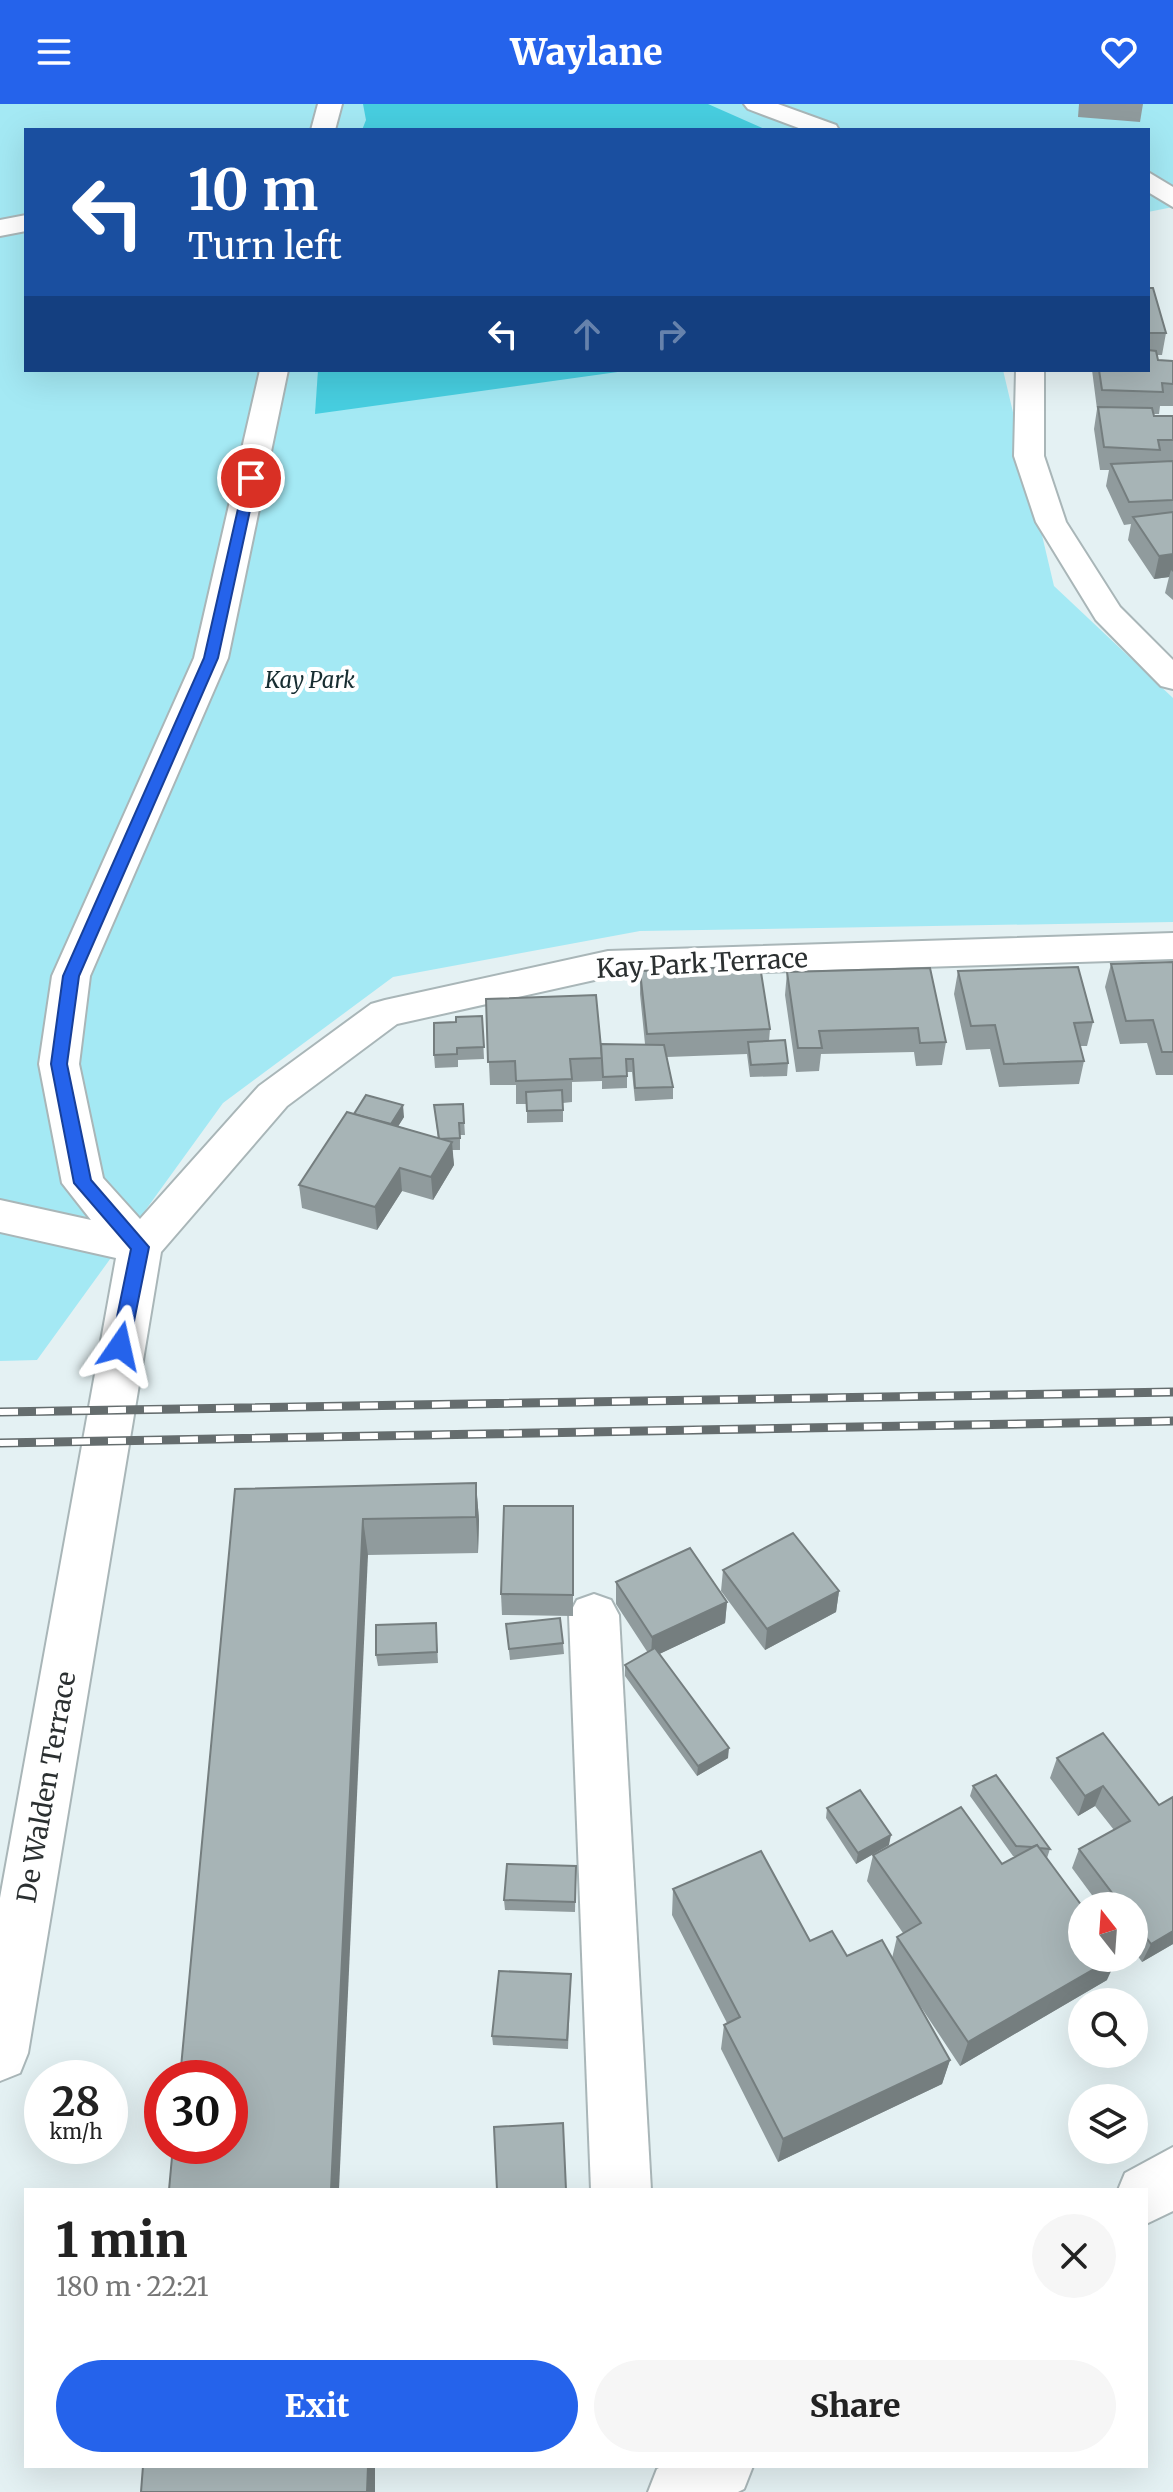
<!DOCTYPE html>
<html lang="en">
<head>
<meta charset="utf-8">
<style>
  body { margin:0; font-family:Merriweather,serif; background:#f6f6f6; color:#222; height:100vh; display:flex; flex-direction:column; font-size:30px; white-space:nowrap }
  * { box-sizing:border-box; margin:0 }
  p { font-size:26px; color:#767676 }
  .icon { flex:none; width:44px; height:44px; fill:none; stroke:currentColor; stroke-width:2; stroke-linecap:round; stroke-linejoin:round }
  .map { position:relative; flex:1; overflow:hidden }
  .details { position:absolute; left:24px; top:2084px; width:1124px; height:280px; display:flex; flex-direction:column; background:#fff; border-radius:0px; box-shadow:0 8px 32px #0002 }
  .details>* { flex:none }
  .top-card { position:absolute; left:24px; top:24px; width:1126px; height:244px; border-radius:0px; box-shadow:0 8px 32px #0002; background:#1a4fa0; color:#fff; overflow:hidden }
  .needle { width:52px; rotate:343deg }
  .fabs { position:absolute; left:1068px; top:1788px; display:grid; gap:16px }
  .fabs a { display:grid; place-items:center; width:80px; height:80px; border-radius:50%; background:#fff; box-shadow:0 8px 32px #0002; font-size:40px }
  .speed { position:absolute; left:24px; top:1956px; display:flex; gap:16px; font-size:40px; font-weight:700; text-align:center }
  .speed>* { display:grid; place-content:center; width:104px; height:104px; border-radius:50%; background:#fff; box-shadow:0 8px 32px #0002; line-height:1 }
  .speed small { font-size:20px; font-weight:400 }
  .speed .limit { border:12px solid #d22; background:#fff; color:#111 }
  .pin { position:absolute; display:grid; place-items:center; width:68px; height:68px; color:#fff; margin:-34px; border:4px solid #fff; border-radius:50%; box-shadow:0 2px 8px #0007 }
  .me { position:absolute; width:88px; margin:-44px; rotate:11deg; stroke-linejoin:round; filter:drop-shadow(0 0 6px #0008) }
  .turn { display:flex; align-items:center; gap:28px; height:168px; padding:0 32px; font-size:36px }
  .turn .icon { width:104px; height:104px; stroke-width:2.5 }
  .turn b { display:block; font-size:56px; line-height:68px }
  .lanes { display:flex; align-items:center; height:76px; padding:0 32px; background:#0003; justify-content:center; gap:40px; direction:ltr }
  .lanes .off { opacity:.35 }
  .round { display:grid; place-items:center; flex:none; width:84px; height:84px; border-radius:42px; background:#f6f6f6 }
  .overview { display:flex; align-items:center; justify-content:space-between; height:136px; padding:0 32px }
  h1 { font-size:48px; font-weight:800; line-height:60px }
  .button { display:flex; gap:16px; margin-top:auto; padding:16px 32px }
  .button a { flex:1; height:92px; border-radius:48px; background:#2563eb; color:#fff; font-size:32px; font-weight:800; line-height:92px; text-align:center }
  .button a+a { background:#f6f6f6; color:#222 }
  header { display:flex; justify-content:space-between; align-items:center; height:104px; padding:0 32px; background:#2563eb; color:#fff; font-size:36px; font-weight:800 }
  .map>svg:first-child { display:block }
  .green { fill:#a4e9f4 }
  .water { fill:#47cee0 }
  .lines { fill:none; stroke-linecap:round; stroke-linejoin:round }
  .minor-casing { stroke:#a9b6b8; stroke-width:4 }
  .minor { fill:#fff; fill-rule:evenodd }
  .rail-casing { stroke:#656d6e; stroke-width:9 }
  .rail { stroke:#fff; stroke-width:6; stroke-dasharray:18; stroke-linecap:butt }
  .wall { fill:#909b9d }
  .shaded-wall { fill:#757e7f }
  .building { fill:#a7b4b6; stroke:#757e7f; stroke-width:2 }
  .route { fill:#2563eb; stroke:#184099; stroke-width:2 }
  .labels { text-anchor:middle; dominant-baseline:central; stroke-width:8; stroke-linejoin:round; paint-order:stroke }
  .far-park-label { font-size:22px; font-style:italic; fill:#172d31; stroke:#fff }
  .street-label { font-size:26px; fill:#2b3031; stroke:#fff }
</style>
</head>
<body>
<header><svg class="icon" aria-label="menu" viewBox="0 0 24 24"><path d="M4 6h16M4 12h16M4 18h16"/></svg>Waylane<svg class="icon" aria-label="heart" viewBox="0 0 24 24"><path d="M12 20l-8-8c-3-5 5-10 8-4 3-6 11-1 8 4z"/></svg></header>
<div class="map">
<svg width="1173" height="2388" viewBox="0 0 1173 2388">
  <rect width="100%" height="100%" fill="#e4f1f3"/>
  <!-- green -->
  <path class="green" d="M0,0H1173V103L1148,108V26H26V266H1003L1054,482L1173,594V818L640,827L393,873L223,999L37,1256L0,1257Z"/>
  <!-- water -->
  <g class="water">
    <path d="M363,0H708L767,26H362L366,16Z"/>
    <path d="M318,266H632L315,310Z"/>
  </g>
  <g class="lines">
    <!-- minor casing -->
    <g class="minor-casing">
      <g id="minor">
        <path d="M318,0H342L335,26H311Z"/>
        <path d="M744,0H778L836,21L839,26H804L748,5Z"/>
        <path d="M1148,68L1173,83V103L1148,88Z"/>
        <path d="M26,111V127L0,132V116Z"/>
        <path d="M260,266H288L228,554L90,872L79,960L103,1074L140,1115L259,982L371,900L385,896L608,847L1173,829V855L608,873L397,920L287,1002L161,1148L28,1949L20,1969L0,1977V1794L116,1154L0,1128V1096L91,1116L62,1079L39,960L52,872L194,554Z"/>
        <path d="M1016,266H1044V352L1066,418L1120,503L1173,556V585L1161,582L1096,516L1036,418L1014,352Z"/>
        <path d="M594,1490L611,1496L619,1511L651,2086H591L569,1511L577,1496Z"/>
        <path d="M1173,2043V2107L1146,2120V2086H1118L1125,2069Z"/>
        <path d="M663,2362H753L744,2385L738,2388H648L657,2365Z"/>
      </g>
    </g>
    <!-- minor -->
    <use href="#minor" class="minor"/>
    <!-- rail casing -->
    <g class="rail-casing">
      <g id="rail">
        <path d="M0,1308L1173,1288"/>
        <path d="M0,1339L1173,1317"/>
      </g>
    </g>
    <!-- rail -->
    <use href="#rail" class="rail"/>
  </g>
  <!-- wall -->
  <g class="wall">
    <path d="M1079,0H1143L1140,18L1078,13Z"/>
    <path d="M1148,184L1166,229L1162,251H1157L1158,256L1173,257V302H1160L1159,310H1153L1154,312H1173V496L1165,489L1169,473L1154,475L1128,436L1131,420L1124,421L1106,382L1109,366H1100L1094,325L1097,305L1092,266H1148Z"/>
    <path d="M1173,858V971H1156L1147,939L1120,940L1105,883L1111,860Z"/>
    <path d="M930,864L946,938L942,961L916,962L914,948L821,950L819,967L796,968L785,891L787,868Z"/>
    <path d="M640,867L770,925L769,937L788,959L787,972L750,973L747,950L667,953L673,983V995L635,997L632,968H627V984L602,985V977L572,978V998L563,999V1018L527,1019V1000H516V981H490L486,895L601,940H645L640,890Z"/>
    <path d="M958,867L1093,918L1087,942H1080L1084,957L1079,980L999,983L990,945L966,946L954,890Z"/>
    <path d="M482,912L484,955L458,956V963L435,964L434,951L456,918Z"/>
    <path d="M463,1000L465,1031H460V1046H452L454,1061L433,1096L402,1087L377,1126L302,1104L299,1081L354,1010L404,1013L398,1022L438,1034L434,1001Z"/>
    <path d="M476,1379L479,1416L478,1449L368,1451L235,1385Z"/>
    <path d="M573,1402V1512L502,1511L501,1490Z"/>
    <path d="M723,1466L839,1487L836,1508L765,1546L721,1487Z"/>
    <path d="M616,1478L727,1498L725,1519L659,1550L728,1654L697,1672L625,1572V1561L648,1549L616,1500Z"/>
    <path d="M436,1519L438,1559L378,1562L376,1551Z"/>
    <path d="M506,1520L563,1539L564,1550L510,1556Z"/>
    <path d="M1057,1654L1159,1701L1173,1693V1840L1142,1858L1134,1847V1802H1100L1072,1764L1079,1745L1114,1726L1095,1702L1078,1712L1050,1674Z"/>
    <path d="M973,1682L1050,1745L1047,1754L1107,1876L960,1962L915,1894L950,1956L942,1980L778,2058L721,1945L724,1921L727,1919L672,1811L673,1785L810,1837L847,1852L892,1854L897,1833L903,1829L867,1777L873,1751L1002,1760L1016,1752H1013L970,1692Z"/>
    <path d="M827,1704L889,1741L856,1760L826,1714Z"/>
    <path d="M576,1762L575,1808L505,1806L504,1796Z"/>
    <path d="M571,1870L568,1945L493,1941L492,1932Z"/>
  </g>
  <!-- shaded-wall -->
  <g class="shaded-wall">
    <path d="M1173,450V468L1171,466L1169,473L1154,475L1159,452Z"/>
    <path d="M403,1001L404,1013L386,1042L385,1029Z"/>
    <path d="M452,1038L454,1061L433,1096L431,1073Z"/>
    <path d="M400,1064L402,1087L377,1126L375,1103Z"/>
    <path d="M476,1379L479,1416L478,1449L476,1413Z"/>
    <path d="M363,1415L368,1451L339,2086H331Z"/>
    <path d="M839,1487L836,1508L765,1546L767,1525Z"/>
    <path d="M727,1498L725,1519L651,1554L652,1533Z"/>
    <path d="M729,1644L728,1654L697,1672L698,1662Z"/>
    <path d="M1103,1682L1095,1702L1078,1712L1085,1692Z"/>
    <path d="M891,1731L889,1741L856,1760L858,1749Z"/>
    <path d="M1173,1827V1840L1142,1858L1151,1840Z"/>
    <path d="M1113,1854H1117L1107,1876L960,1962L968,1938Z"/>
    <path d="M950,1956L942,1980L778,2058L783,2035Z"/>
    <path d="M368,2362H375V2388H367Z"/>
  </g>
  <!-- building -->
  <g class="building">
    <path d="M1148,184H1153L1166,229H1148Z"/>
    <path d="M1148,246L1156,247L1158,256L1173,257V280L1162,279L1163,288L1102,286L1099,266H1148Z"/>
    <path d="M1098,303L1152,304L1154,312H1173V336H1158L1160,346L1104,343Z"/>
    <path d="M1173,357V396L1129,398L1111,360Z"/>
    <path d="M1173,408V450L1159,452L1133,413Z"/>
    <path d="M1173,858V948H1162L1153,916L1126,917L1111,860Z"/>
    <path d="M760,862L770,925L647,930L640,867Z"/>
    <path d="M1078,863L1093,918L1074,919L1084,957L1004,960L995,921L971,922L958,867Z"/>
    <path d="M930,864L946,938L920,939L918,924L819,927L822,944H798L787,868Z"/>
    <path d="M596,891L602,954L570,955L572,975L516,977L515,957L488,958L486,895Z"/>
    <path d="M482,912L484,943L457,944V950L434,951V919L456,918V913Z"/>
    <path d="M785,936L788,959L751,961L748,938Z"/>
    <path d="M601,940L664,941L673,983L635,984L633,955H626L627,972L603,973Z"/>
    <path d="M562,986L563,1006L527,1007L526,988Z"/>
    <path d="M366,991L403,1001L391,1020L354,1010Z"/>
    <path d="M463,1000L464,1019H459L460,1034L439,1035L434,1001Z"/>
    <path d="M347,1008L452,1038L431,1073L400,1064L375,1103L299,1081Z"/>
    <path d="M476,1379V1413L363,1415L331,2086H169L173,2042H230V1974H180L235,1385Z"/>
    <path d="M504,1402H573V1491L501,1490Z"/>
    <path d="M793,1429L839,1487L767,1525L723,1466Z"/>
    <path d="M690,1444L727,1498L652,1533L616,1478Z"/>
    <path d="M560,1514L563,1539L509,1545L506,1520Z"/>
    <path d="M436,1519L437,1548L376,1551V1521Z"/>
    <path d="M655,1544L729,1644L698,1662L625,1561Z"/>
    <path d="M1103,1629L1159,1701L1173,1693V1827L1151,1840L1134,1817V1802H1122L1079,1745L1130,1717L1103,1682L1085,1692L1057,1654Z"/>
    <path d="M996,1671L1050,1745L1039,1744L1037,1741L1032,1743L1016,1742L973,1682Z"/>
    <path d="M860,1686L891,1731L858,1749L827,1704Z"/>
    <path d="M961,1703L1002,1760L1037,1741L1082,1802V1854H1113L968,1938L897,1833L921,1819L873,1751Z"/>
    <path d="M761,1747L810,1837L832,1827L847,1852L882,1836L950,1956L783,2035L724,1921L740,1913L673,1785Z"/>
    <path d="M507,1760L576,1762L575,1798L504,1796Z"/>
    <path d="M499,1867L571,1870L567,1936L492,1932Z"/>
    <path d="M563,2019L566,2086H497L494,2023Z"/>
    <path d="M143,2362H368L367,2388H141Z"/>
  </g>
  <!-- route -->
  <path class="route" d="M251,370L257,374L218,554L79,872L67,960L91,1076L149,1143L129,1242L120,1250L111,1242L131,1145L74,1079L51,960L63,872L204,554L245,374Z"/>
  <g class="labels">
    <!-- far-park labels -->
    <g class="far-park-label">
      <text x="310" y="576">Kay Park</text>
    </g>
    <!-- street labels -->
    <g class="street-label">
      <text transform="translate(702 859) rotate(-3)">Kay Park Terrace</text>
      <text transform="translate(46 1683) rotate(-80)">De Walden Terrace</text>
    </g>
  </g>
</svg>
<div class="fabs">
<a><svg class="needle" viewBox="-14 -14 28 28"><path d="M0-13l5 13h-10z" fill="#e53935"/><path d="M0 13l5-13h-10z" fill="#767676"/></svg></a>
<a><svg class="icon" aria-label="search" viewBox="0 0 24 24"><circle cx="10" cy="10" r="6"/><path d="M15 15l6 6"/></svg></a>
<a><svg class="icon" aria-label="layers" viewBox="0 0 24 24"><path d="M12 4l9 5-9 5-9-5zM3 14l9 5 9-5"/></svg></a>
</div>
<div class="speed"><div>28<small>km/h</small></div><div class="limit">30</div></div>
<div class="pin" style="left:251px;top:374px;background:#d93025"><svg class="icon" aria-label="arrive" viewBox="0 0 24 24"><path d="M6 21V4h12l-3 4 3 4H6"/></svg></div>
<svg class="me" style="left:120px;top:1242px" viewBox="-20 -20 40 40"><path d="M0-17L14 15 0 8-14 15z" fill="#2563eb" stroke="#fff" stroke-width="4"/></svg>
<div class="top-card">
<div class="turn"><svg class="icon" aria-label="left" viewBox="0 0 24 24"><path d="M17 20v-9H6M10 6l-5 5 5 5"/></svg><div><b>10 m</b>Turn left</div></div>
<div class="lanes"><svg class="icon" aria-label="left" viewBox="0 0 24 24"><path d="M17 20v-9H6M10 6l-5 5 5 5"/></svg><svg class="icon off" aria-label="ahead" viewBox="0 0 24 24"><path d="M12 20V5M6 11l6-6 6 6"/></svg><svg class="icon off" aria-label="right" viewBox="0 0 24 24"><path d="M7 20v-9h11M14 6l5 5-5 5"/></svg></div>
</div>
<section class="details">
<div class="overview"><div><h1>1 min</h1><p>180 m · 22:21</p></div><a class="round"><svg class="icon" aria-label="close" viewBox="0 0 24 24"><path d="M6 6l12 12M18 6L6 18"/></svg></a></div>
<div class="button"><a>Exit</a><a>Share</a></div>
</section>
</div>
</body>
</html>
